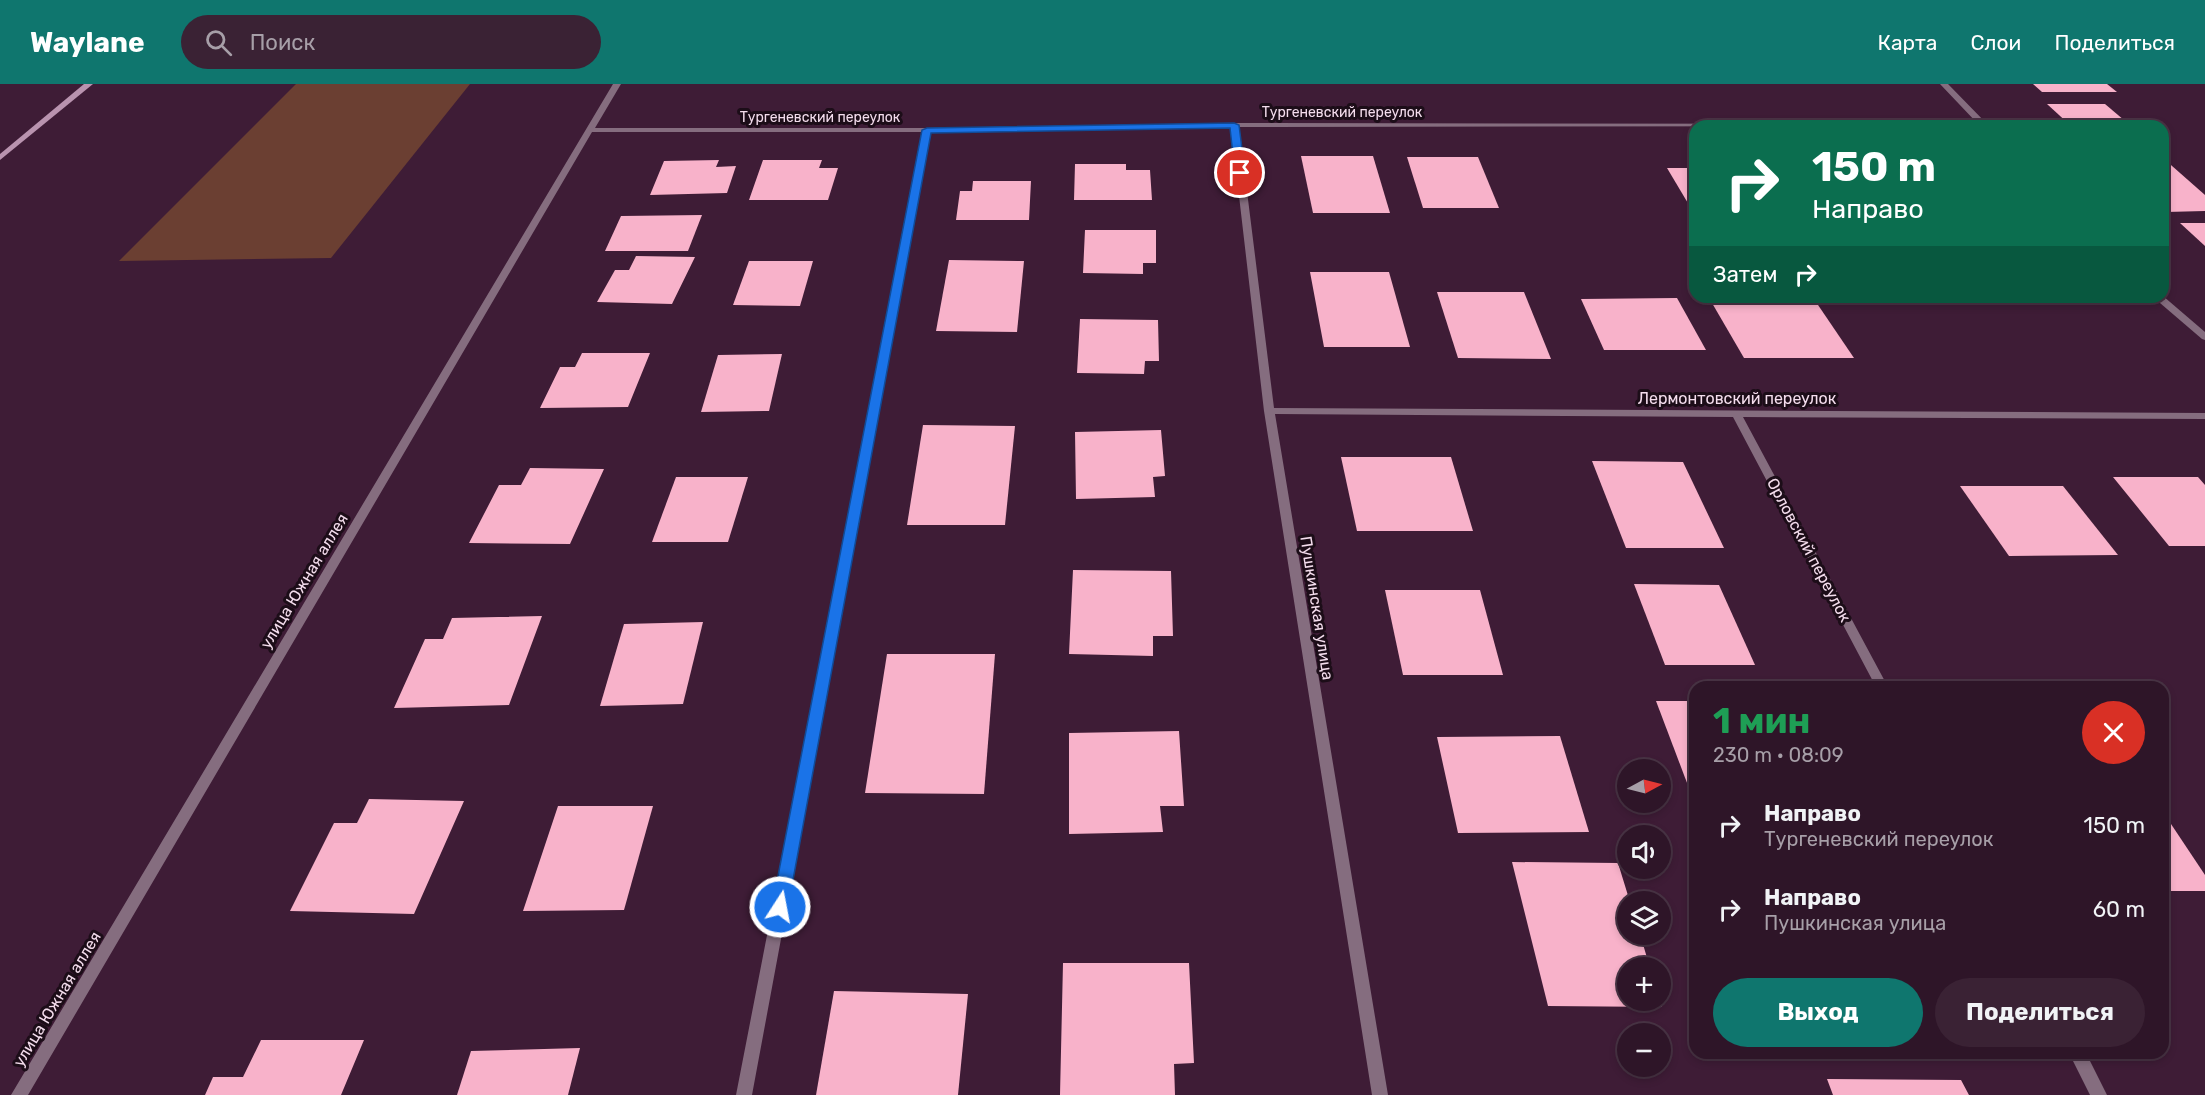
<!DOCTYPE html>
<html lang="ru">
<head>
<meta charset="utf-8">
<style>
  body { margin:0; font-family:Rubik,sans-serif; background:#3a2234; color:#f1f3f6; height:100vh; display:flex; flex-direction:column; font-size:22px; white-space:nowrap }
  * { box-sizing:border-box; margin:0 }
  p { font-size:20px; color:#a79fa8 }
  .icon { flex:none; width:33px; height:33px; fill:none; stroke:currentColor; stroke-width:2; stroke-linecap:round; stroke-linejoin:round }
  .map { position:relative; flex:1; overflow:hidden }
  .sheet { position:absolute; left:1689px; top:597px; width:480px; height:378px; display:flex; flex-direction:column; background:#2e1528; border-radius:18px; box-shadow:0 3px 9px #0003,0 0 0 2px #493445 }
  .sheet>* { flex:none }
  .top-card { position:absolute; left:1689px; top:36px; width:480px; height:183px; border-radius:18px; box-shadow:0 3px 9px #0003,0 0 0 2px #493445; background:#0b6e4f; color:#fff; overflow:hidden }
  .needle { width:39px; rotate:83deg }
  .fabs { position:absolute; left:1617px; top:675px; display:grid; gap:12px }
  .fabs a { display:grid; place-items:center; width:54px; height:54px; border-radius:50%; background:#2e1528; box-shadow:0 3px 9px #0003,0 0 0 2px #493445; font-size:30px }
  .pin { position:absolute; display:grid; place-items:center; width:51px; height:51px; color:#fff; margin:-26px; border:3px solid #fff; border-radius:50%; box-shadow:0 2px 6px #0007 }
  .me { position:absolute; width:66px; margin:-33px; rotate:11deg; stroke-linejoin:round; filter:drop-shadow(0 0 4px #0008) }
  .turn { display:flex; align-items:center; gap:21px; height:126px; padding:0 24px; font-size:27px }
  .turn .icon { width:78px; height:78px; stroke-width:2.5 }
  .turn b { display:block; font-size:42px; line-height:51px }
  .then { display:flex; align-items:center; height:57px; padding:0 24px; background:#0003; gap:12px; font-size:22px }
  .round { display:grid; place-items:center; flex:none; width:63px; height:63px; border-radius:32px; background:#3a2234 }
  .head { display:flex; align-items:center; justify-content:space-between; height:102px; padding:0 24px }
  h1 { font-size:36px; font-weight:700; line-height:45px; color:#1e9e55 }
  .action { display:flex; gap:12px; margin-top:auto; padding:12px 24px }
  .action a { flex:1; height:69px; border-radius:36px; background:#0f766e; color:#fff; font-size:24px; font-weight:700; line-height:69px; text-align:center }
  .action a+a { background:#3a2234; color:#f1f3f6 }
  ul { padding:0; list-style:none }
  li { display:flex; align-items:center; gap:18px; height:84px; padding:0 24px }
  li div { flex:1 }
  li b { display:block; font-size:22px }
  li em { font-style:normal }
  header { display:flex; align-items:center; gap:36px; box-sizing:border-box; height:84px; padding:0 30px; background:#0f766e; color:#fff }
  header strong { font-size:28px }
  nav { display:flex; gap:33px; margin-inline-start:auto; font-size:21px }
  .search { width:420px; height:54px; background:#3a2234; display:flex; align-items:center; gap:15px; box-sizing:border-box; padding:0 21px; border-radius:33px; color:#a79fa8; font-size:22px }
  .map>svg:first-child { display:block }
  .green { fill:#6b3f32 }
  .building { fill:#f8b2ca }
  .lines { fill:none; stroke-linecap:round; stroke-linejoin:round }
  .street { fill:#856d7f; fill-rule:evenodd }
  .secondary { fill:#b993af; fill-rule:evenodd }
  .route { fill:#1a73e8; stroke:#114b97; stroke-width:1.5 }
  .labels { text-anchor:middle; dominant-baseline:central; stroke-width:6; stroke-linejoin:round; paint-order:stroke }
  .far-street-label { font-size:14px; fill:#f4dded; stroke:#1c0d18 }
  .street-label { font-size:16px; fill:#f4dded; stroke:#1c0d18 }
</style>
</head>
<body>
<header>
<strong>Waylane</strong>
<div class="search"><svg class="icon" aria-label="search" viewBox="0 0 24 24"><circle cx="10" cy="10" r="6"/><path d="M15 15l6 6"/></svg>Поиск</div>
<nav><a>Карта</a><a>Слои</a><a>Поделиться</a></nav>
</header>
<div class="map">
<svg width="2205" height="1011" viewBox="0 0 2205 1011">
  <rect width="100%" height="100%" fill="#3e1c36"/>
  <!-- green -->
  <path class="green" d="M296,0H470L331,174L119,177Z"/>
  <!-- building -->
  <g class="building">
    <path d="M2033,0H2107L2117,8H2042Z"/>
    <path d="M2047,20H2105L2131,42H2071Z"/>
    <path d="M1301,72H1373L1390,129H1313Z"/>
    <path d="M1407,73H1478L1499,124H1423Z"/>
    <path d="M2163,74L2205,111V127L2166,128L2163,125Z"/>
    <path d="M719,76L716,83L736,82L727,109L650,111L664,77Z"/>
    <path d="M763,76H822L819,84H838L828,116H749Z"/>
    <path d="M1075,80H1126V86H1150L1152,116H1074Z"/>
    <path d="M1667,84H1695V131Z"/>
    <path d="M973,97H1031L1029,136H956L960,107H972Z"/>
    <path d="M702,131L688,167H605L621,132Z"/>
    <path d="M2180,139H2205V162Z"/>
    <path d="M1085,146H1156V179H1143V190L1083,189Z"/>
    <path d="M636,172L695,173L672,220L597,218L615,186H629Z"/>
    <path d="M949,176L1024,177L1017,248L936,247Z"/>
    <path d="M749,177H813L800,222L733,221Z"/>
    <path d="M1310,188H1389L1410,263H1324Z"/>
    <path d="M1437,208H1524L1551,275L1458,274Z"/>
    <path d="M1677,214L1706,266H1604L1581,215Z"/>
    <path d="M1816,218L1854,274H1744L1712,219Z"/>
    <path d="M1080,235L1158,236L1159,277H1145L1144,290L1077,289Z"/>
    <path d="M582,269H650L628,323L540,324L560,283H575Z"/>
    <path d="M782,270L769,327L701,328L718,271Z"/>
    <path d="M923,341L1015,342L1005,441H907Z"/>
    <path d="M1161,346L1165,392L1153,393L1155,413L1076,415L1075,348Z"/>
    <path d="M1341,373H1451L1473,447H1357Z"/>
    <path d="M1592,377L1683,378L1724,464H1626Z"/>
    <path d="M530,384L604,385L570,460L469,459L499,401H521Z"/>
    <path d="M676,393H748L728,458H652Z"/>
    <path d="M2113,393H2198L2205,401V462H2169Z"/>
    <path d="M1960,402H2063L2118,471L2009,472Z"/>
    <path d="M1073,486L1171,487L1173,552H1153V572L1069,570Z"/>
    <path d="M1634,500L1719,501L1755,581H1665Z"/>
    <path d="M1385,506H1480L1503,591H1403Z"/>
    <path d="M542,532L509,621L394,624L425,555H443L452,534Z"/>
    <path d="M703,538L683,620L600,622L624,540Z"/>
    <path d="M887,570H995L984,710L865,709Z"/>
    <path d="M1656,617H1695V720Z"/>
    <path d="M1179,647L1184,722H1160L1163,748L1069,750V649Z"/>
    <path d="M1560,652L1589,748L1458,749L1437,653Z"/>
    <path d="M369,715L464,717L414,830L290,827L334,739H357Z"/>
    <path d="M558,722H653L624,826L523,827Z"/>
    <path d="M2163,728L2205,791V807H2163Z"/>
    <path d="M1512,778L1618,779L1630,818H1628V850H1640L1650,884H1628V916H1660L1662,923L1548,922Z"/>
    <path d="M1063,879H1189L1194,979L1174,980L1175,1011H1060Z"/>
    <path d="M834,907L968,910L958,1011H816Z"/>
    <path d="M261,956H364L341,1011H205L213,993H243Z"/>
    <path d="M580,964L568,1011H457L471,967Z"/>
    <path d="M1827,995L1961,996L1969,1011H1833Z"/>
  </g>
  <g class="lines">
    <!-- street -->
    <g class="street">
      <path d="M613,0H621L595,44H927L1235,39L1978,40L1940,0H1948L1989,42L1239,43L1274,324L2205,329V335L1743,333L1888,603H1876L1733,333L1275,330L1388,1011H1372L1264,327L1231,43L931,48L752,1011H736L923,48H592L28,1011H11Z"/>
      <path d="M2163,212L2205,248V256L2202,255L2153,213Z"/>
      <path d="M2069,969H2086L2107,1011H2090Z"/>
    </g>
    <!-- secondary -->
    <path class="secondary" d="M84,0H93L0,76V70Z"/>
  </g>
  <!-- route -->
  <path class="route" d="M1234,39L1239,41L1245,89L1240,92L1235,89L1230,44L931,49L788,823L786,828L780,830L774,828L772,823L922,46L927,44Z"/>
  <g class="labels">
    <!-- far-street labels -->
    <g class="far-street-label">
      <text x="1342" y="28">Тургеневский переулок</text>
      <text x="820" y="33">Тургеневский переулок</text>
    </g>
    <!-- street labels -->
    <g class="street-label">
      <text x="1737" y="314">Лермонтовский переулок</text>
      <text transform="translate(1809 466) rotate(62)">Орловский переулок</text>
      <text transform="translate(304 497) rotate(-59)">улица Южная аллея</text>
      <text transform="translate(1317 524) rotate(81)">Пушкинская улица</text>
      <text transform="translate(57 915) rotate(-59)">улица Южная аллея</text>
    </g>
  </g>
</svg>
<div class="fabs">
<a><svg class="needle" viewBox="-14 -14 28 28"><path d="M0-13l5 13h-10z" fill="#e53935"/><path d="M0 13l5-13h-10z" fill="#a79fa8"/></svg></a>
<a><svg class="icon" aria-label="sound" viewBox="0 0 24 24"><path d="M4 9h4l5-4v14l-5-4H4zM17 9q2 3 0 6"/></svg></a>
<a><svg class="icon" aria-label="layers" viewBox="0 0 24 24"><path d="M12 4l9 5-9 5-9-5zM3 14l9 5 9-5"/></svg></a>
<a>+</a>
<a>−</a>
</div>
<div class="pin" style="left:1240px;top:89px;background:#d93025"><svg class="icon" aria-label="arrive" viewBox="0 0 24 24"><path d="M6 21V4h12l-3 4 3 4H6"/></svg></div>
<svg class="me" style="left:780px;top:823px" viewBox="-20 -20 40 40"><circle r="17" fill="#1a73e8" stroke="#fff" stroke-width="3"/><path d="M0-11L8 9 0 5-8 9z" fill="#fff"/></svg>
<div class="top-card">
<div class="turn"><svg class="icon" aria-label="right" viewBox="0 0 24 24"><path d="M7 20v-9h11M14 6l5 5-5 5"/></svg><div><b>150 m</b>Направо</div></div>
<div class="then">Затем<svg class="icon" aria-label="right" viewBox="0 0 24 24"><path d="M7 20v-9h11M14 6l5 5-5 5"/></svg></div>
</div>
<section class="sheet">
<div class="head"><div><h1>1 мин</h1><p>230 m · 08:09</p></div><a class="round" style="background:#d93025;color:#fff"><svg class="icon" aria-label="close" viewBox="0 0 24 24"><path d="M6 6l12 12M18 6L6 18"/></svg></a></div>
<ul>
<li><svg class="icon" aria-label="right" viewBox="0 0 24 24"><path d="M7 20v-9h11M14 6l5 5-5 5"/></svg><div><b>Направо</b><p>Тургеневский переулок</p></div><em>150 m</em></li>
<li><svg class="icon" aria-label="right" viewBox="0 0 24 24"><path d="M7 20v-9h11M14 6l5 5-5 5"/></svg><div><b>Направо</b><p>Пушкинская улица</p></div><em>60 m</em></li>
</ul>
<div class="action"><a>Выход</a><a>Поделиться</a></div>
</section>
</div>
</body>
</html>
